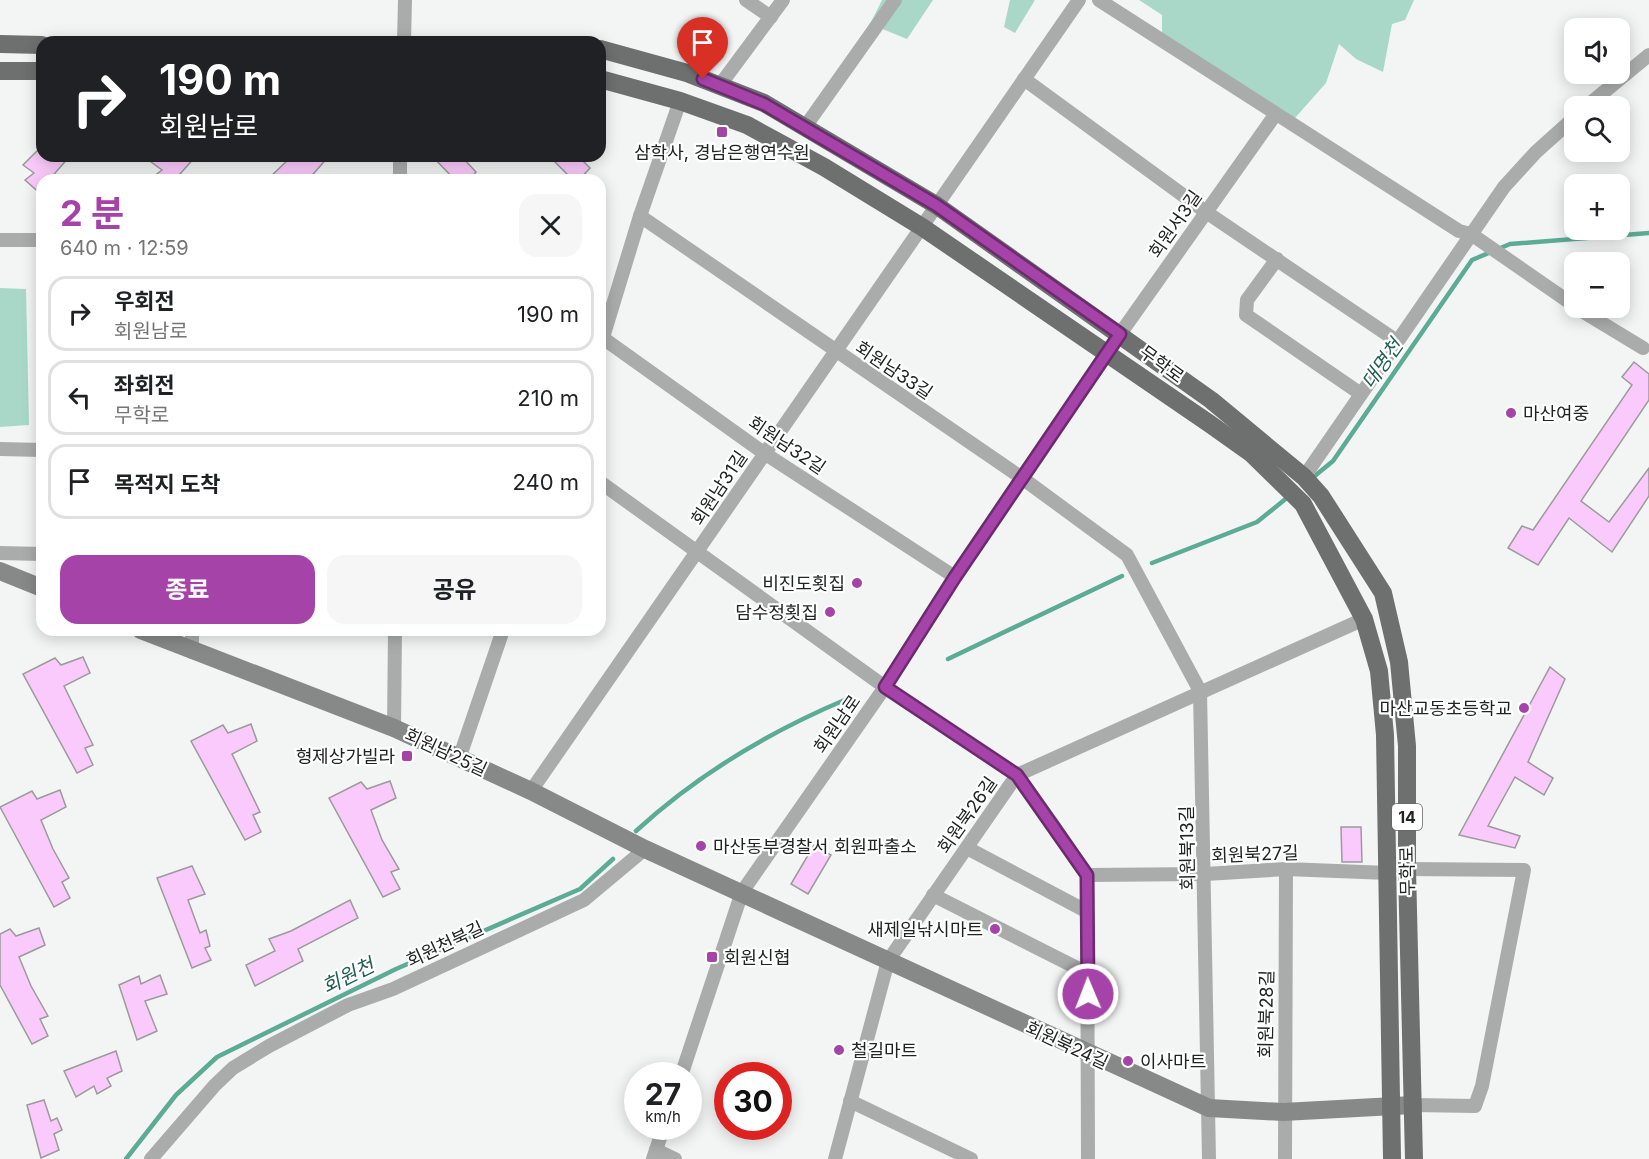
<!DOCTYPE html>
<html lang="ko">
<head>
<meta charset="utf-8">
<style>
  body { margin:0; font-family:Inter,"Noto Sans KR",sans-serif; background:#f6f6f6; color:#202124; height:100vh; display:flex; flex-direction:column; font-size:22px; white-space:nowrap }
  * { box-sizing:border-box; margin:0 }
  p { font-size:20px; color:#757577 }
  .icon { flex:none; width:33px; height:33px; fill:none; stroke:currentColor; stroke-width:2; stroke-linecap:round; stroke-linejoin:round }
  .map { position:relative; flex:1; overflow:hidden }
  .sheet { position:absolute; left:36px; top:174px; width:570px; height:462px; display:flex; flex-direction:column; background:#fff; border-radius:18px; box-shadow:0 3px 15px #0003 }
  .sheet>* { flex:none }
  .banner { position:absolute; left:36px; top:36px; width:570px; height:126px; border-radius:18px; box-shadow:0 3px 15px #0003; background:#202124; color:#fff; overflow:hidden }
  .tools { position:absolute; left:1564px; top:18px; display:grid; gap:12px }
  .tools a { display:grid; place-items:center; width:66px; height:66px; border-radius:12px; background:#fff; box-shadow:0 3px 15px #0003; font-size:30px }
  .speed { position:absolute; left:624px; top:1062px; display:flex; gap:12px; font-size:30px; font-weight:700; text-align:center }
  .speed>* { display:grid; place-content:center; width:78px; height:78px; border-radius:50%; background:#fff; box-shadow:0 3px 15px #0003; line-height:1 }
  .speed small { font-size:15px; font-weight:400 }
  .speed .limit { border:9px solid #d22; background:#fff; color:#111 }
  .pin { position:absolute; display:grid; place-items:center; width:51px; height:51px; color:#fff; margin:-62px -26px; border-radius:50% 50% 50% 0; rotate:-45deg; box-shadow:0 0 6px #0007 }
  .pin .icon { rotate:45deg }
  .me { position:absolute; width:66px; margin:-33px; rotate:359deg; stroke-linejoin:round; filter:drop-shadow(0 0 4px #0008) }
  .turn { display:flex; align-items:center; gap:21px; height:126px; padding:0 24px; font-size:27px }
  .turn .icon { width:78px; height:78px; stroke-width:2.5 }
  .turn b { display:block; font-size:42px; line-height:51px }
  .round { display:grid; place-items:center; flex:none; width:63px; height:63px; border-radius:18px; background:#f6f6f6 }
  .overview { display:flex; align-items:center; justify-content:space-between; height:102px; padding:0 24px }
  h1 { font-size:36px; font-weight:700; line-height:45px; color:#a543a9 }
  .cta { display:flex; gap:12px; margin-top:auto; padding:12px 24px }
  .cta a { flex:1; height:69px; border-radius:18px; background:#a543a9; color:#fff; font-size:24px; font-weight:700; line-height:69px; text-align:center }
  .cta a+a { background:#f6f6f6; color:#202124 }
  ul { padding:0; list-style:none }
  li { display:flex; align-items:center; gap:18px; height:75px; margin:0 12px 9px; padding:0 12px; border:3px solid #e0e0e0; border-radius:18px }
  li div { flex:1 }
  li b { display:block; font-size:22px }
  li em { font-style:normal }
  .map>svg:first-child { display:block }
  .green { fill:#a9d8c9 }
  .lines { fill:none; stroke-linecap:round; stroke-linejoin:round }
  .stream { stroke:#5cab95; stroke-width:4.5 }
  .building { fill:#fbcafc; stroke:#9c9a9c; stroke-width:1.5 }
  .minor { stroke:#aaacab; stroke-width:14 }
  .secondary { stroke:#878988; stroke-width:18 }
  .primary { stroke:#6d706f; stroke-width:18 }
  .route-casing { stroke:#6b2c6e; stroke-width:15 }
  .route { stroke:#a543a9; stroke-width:10 }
  .poi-dot { fill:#a543a9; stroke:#fff; stroke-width:2 }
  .labels { text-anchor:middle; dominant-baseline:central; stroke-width:4.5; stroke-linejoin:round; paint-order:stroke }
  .shield { fill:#fff; stroke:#646565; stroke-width:1.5 }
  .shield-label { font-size:16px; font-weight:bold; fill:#222323 }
  .poi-label { font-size:18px; fill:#222323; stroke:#fff; text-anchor:start }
  .street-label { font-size:18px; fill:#222323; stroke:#fff }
  .water-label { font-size:20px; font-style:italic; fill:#216050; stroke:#fff }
</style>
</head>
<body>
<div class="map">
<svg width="1649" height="1159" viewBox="0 0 1649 1159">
  <rect width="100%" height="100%" fill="#f2f5f4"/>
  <!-- green -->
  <g class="green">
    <path d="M882,0H933L907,39L870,24Z"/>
    <path d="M1010,0H1035L1015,33L1004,27Z"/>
    <path d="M1139,0H1414L1405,20L1392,24L1383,72L1356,59L1339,44L1326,83L1287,127L1162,41V15Z"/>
    <path d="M0,288L26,289L29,425L0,427Z"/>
  </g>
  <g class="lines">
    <!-- stream -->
    <g class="stream">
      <path d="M1311,479L1333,461L1472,260L1510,244L1649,233"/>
      <path d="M1152,563L1257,522L1288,497"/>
      <path d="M948,659L1122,576"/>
      <path d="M636,831C697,775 771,731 847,699"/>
      <path d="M126,1159L176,1095L217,1057L396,969L580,889L613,859"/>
    </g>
  </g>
  <!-- building -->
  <g class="building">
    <path d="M42,146V156H70L49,180H42V195L25,180L34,173L23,165Z"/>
    <path d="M157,156H196L180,174L186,180H149L162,170L151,162Z"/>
    <path d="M292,156H329L308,180H267Z"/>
    <path d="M432,156H461L476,172L469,180H455Z"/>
    <path d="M549,156H578L590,168L579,180H573Z"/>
    <path d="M1634,362L1649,374V400L1581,501L1609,522L1649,468V496L1612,552L1569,518L1538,565L1508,548L1522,526L1533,530L1632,385L1622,377Z"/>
    <path d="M83,657L90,673L64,686L93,745L85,748L93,765L77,773L23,674L55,658L61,665Z"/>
    <path d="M1550,667L1565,679L1528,762L1553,778L1544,795L1515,777L1488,826L1520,836L1515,848L1459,835Z"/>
    <path d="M251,724L257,741L232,754L260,812L253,815L261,832L245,840L191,741L223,725L228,733Z"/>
    <path d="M390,781L396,798L371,810L382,840L399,869L391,872L400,889L383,897L329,798L361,782L367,789Z"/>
    <path d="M60,790L66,807L41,820L53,849L69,878L62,882L70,898L54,907L0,807L32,791L37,799Z"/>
    <path d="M1341,827H1361L1362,862H1342Z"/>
    <path d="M814,845L831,855L808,894L791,884Z"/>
    <path d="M192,866L205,894L188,900L200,933L206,930L210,946L205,948L211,960L192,968L157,878Z"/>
    <path d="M350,900L358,918L298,949L303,961L255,986L246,965L275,951L269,939L291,931Z"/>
    <path d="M39,928L45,945L19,957L31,986L48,1016L40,1019L48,1036L32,1044L0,985V934L10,929L16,936Z"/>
    <path d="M160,975L167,994L145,1001L157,1031L137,1040L119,985L139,976L141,984Z"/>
    <path d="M116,1051L122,1071L107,1078L111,1086L97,1094L94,1086L76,1097L64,1071Z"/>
    <path d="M44,1100L51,1121L57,1118L62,1130L54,1134L59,1150L41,1158L27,1105Z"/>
  </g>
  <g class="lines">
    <!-- minor -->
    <g class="minor">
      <path d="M746,0L771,17"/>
      <path d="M1099,0L1459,231L1471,234L1575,306"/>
      <path d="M404,42L405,0"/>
      <path d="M1024,79L1206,212L1397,341"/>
      <path d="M720,85L783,0"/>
      <path d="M1587,106L1649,55"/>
      <path d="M805,127L895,0"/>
      <path d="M400,180V156"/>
      <path d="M640,216L1022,478L1127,555L1200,691L1209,1159"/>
      <path d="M0,240H42"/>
      <path d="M1277,259L1247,300L1246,315L1361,394"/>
      <path d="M1577,308L1643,348"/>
      <path d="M600,336L764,453L955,577"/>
      <path d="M601,344L640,216L680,101"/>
      <path d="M0,449L42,450"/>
      <path d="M1304,477L1504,187L1536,152L1575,117"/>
      <path d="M600,482L885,687L1017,775L1051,822L1087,875L1088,1159"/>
      <path d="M0,553L42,554"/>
      <path d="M192,652V630"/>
      <path d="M394,728L395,630"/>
      <path d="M459,759L503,630"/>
      <path d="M531,791L1079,0"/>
      <path d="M967,848L1086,911"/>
      <path d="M1407,869L1524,870L1482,1086L1475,1106L1413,1105"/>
      <path d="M1087,875L1206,874L1286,869L1388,873"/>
      <path d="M933,895L1087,973"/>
      <path d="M681,1076L742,892L885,687L955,577L1120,334L1275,115"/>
      <path d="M850,1101L971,1159"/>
      <path d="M656,1150L675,1159"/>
      <path d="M151,1159L215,1085L233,1068L269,1046L348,1005L393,989L584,900L645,849"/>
      <path d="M653,1159L664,1126"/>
      <path d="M835,1159L888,961L1017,775L1364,619"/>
      <path d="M1285,1159L1286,869"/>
    </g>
    <!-- secondary -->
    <g class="secondary">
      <path d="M0,571L42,588"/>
      <path d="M141,630L394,728L531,791L645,849L1209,1108L1283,1112L1413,1105"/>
    </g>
    <!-- primary -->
    <g class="primary">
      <path d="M0,44L42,45"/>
      <path d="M600,49L687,73L764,103L936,205L1211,400L1304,477L1321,496L1383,593L1399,662L1407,746V869L1414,1159"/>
      <path d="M0,71H42"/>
      <path d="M600,79L680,101L747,125L824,167L922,227L1210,424L1252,454L1303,504L1364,619L1379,671L1385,735L1392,1159"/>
    </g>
  </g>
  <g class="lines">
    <!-- route casing -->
    <g class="route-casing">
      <path id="route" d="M703,79L764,104L936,205L1120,334L955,577L885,687L1017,775L1087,875L1088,994"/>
    </g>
    <!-- route -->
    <use href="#route" class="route"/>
  </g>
  <!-- markers -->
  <g class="poi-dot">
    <rect x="716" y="126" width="12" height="12" rx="3"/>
    <circle cx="1511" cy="413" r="6"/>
    <circle cx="857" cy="583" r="6"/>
    <circle cx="830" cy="612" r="6"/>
    <circle cx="1524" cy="708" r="6"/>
    <rect x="401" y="750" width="12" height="12" rx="3"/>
    <circle cx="701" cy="846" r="6"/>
    <circle cx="995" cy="929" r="6"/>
    <rect x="706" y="951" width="12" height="12" rx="3"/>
    <circle cx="839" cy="1050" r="6"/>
    <circle cx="1128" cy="1061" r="6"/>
  </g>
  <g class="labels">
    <!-- shield labels -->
    <rect class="shield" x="1392" y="804" width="30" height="26" rx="4.5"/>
    <g class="shield-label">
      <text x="1407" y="817">14</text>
    </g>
    <!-- poi labels -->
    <g class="poi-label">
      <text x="722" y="152" text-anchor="middle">삼학사, 경남은행연수원</text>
      <text x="1523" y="413">마산여중</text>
      <text x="845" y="583" text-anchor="end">비진도횟집</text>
      <text x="818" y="612" text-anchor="end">담수정횟집</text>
      <text x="1512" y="708" text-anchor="end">마산교동초등학교</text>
      <text x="395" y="756" text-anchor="end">형제상가빌라</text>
      <text x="713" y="846">마산동부경찰서 회원파출소</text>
      <text x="983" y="929" text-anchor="end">새제일낚시마트</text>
      <text x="724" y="957">회원신협</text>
      <text x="851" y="1050">철길마트</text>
      <text x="1140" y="1061">이사마트</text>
    </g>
    <!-- street labels -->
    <g class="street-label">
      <text transform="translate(1175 224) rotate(-55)">회원서3길</text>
      <text transform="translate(1162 364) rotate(36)">무학로</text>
      <text transform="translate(894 370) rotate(34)">회원남33길</text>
      <text transform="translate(787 445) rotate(34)">회원남32길</text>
      <text transform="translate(719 488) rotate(-56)">회원남31길</text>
      <text transform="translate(837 724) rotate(-55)">회원남로</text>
      <text transform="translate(446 752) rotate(25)">회원남25길</text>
      <text transform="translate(967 815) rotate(-55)">회원북26길</text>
      <text transform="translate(1187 848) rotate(-91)">회원북13길</text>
      <text transform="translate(1255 854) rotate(-2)">회원북27길</text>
      <text transform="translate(1407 871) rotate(-91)">무학로</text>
      <text transform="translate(445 944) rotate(-25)">회원천북길</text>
      <text transform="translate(1266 1014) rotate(-89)">회원북28길</text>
      <text transform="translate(1067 1045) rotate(25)">회원북24길</text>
    </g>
    <!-- water labels -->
    <g class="water-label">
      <text transform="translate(1382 364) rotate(-55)">대명천</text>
      <text transform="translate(348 976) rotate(-26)">회원천</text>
    </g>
  </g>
</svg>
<div class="tools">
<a><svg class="icon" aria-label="sound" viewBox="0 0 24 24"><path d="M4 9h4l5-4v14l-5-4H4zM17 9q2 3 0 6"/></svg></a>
<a><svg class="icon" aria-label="search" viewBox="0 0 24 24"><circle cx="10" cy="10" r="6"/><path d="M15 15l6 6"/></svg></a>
<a>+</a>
<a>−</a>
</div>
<div class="speed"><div>27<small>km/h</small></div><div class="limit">30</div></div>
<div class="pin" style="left:703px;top:79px;background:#d93025"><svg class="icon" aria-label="arrive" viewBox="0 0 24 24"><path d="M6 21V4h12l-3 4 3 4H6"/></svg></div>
<svg class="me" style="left:1088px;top:994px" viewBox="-20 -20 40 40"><circle r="17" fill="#a543a9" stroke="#fff" stroke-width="3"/><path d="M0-11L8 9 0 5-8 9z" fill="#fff"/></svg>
<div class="banner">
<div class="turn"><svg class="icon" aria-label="right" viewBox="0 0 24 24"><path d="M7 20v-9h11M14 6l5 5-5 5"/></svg><div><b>190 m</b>회원남로</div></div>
</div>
<section class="sheet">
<div class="overview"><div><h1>2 분</h1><p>640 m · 12:59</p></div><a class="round"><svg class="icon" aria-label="close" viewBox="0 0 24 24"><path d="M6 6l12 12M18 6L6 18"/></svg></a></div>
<ul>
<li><svg class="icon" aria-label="right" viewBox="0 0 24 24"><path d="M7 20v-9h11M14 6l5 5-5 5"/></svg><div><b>우회전</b><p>회원남로</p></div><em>190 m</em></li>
<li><svg class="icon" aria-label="left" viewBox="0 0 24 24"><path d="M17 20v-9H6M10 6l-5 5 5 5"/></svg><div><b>좌회전</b><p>무학로</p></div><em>210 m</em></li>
<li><svg class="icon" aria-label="arrive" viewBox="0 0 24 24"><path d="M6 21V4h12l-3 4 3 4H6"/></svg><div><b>목적지 도착</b></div><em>240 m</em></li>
</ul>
<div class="cta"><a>종료</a><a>공유</a></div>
</section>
</div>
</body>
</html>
